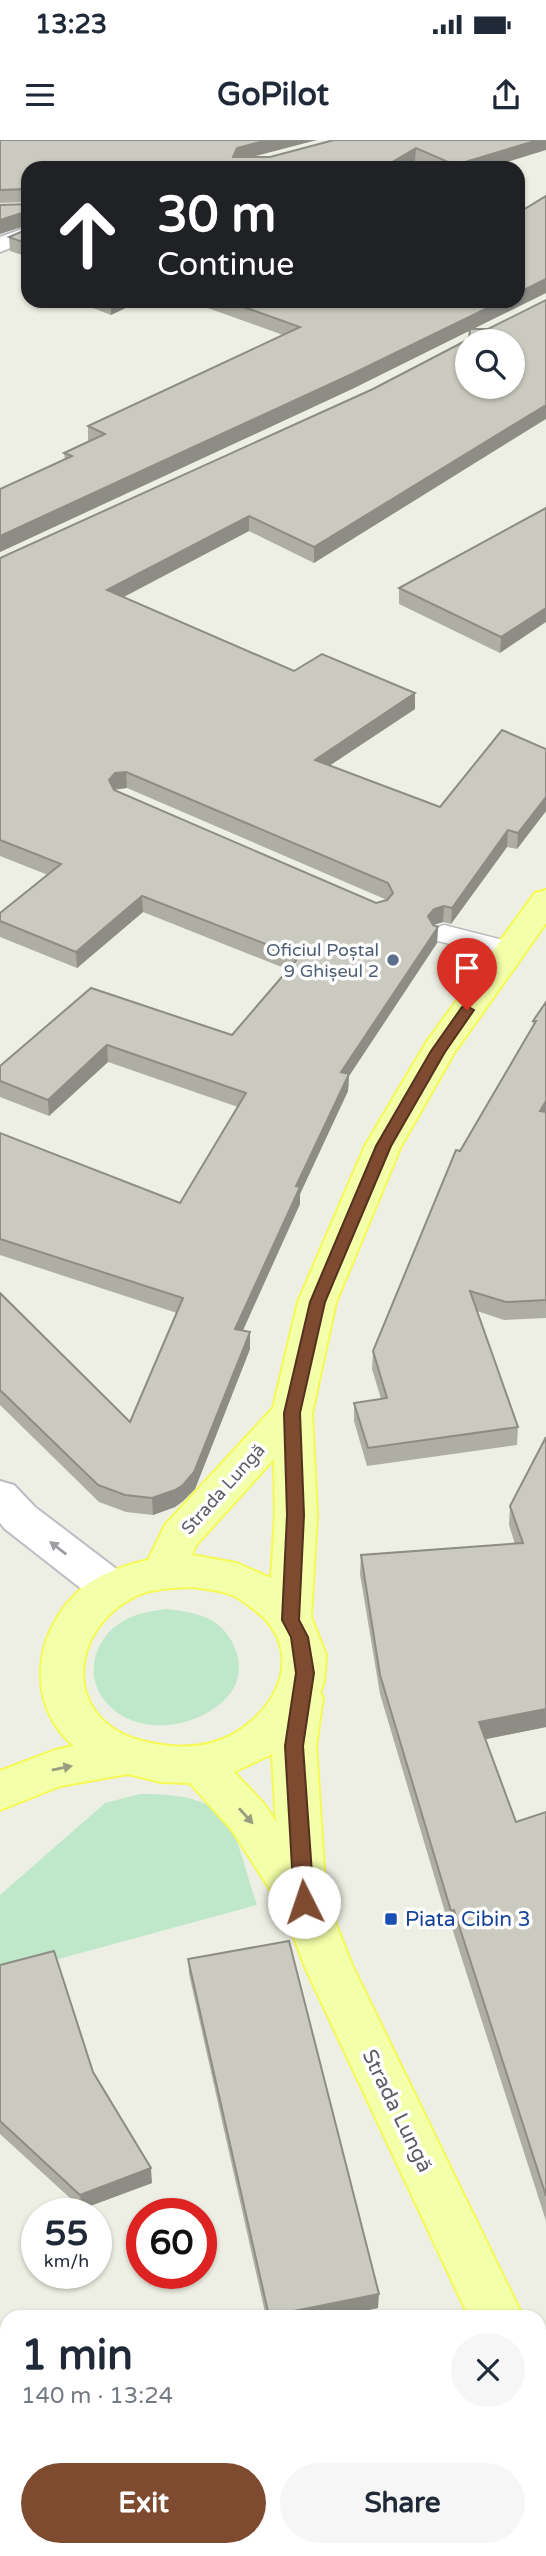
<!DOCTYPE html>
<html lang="en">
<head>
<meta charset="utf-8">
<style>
  body { margin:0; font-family:"Varela Round",sans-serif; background:#f6f6f7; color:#1f2937; height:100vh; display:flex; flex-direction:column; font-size:26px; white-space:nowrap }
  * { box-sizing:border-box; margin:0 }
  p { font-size:23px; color:#747a83 }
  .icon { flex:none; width:38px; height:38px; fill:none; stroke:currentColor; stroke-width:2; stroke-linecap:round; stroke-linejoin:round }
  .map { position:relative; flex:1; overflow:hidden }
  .details { position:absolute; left:0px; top:2170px; width:546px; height:247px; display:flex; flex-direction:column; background:#fff; border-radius:21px 21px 0 0; box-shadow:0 2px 5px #0004 }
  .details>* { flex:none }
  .hud { position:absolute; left:21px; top:21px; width:504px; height:147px; border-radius:21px; box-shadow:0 2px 5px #0004; background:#202124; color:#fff; overflow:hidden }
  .buttons { position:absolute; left:455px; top:189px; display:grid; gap:14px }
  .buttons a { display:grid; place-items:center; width:70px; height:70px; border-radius:50%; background:#fff; box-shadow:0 2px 5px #0004; font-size:35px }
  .speed { position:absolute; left:21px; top:2058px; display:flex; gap:14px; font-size:35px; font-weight:700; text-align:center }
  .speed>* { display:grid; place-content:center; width:91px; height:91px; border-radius:50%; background:#fff; box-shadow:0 2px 5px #0004; line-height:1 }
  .speed small { font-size:18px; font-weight:400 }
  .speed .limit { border:10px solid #d22; background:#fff; color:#111 }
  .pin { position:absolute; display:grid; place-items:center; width:60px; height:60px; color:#fff; margin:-72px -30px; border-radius:50% 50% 50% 0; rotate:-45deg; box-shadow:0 0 7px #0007 }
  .pin .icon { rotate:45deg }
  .me { position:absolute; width:77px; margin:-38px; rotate:356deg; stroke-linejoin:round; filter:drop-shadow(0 0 5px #0008) }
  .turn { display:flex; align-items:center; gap:24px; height:147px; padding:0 21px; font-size:32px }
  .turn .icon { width:91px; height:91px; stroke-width:2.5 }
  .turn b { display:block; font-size:49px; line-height:60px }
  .round { display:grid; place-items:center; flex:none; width:74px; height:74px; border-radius:37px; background:#f6f6f7 }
  .headline { display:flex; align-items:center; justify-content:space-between; height:119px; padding:0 21px }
  h1 { font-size:42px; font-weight:700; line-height:52px }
  .button { display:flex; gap:14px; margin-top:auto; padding:14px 21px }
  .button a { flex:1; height:80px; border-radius:42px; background:#7e4b30; color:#fff; font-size:28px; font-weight:700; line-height:80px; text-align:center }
  .button a+a { background:#f6f6f7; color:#1f2937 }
  .status { display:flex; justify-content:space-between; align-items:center; height:49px; padding:0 35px; background:#fff; direction:ltr }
  .status svg { height:19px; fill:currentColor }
  header { display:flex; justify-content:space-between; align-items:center; height:91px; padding:0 21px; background:#fff; font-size:32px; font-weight:700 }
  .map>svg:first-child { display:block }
  .green { fill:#bfe8cb }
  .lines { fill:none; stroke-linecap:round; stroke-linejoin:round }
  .lane-casing { stroke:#bbbcc3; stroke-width:3 }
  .street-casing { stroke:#bbbcc3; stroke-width:4 }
  .primary-casing { stroke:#f5f953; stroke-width:4 }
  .lane { fill:#fff; fill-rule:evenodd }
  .street { fill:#fff; fill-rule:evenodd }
  .primary { fill:#f3ffa9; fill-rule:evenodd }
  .wall { fill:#aeaea5; fill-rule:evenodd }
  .shaded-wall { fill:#8d8d86 }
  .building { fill:#cacac0; stroke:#8d8d86; stroke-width:2; fill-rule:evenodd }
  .oneway { fill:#9d9ea3 }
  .oneway2 { fill:#989e80 }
  .route { fill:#7e4b30; stroke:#52311f; stroke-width:2 }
  .service-dot { fill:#5c6f8a; stroke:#fff; stroke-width:2.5 }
  .transit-dot { fill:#1a4fb4; stroke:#fff; stroke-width:2.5 }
  .labels { text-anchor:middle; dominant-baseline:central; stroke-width:7; stroke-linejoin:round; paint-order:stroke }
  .service-label { font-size:18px; fill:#4e5e75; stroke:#fff; text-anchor:end }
  .street-label { font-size:18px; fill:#5c5d65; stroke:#fff }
  .near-transit-label { font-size:21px; fill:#164399; stroke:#fff; text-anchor:start }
  .near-street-label { font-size:21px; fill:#5c5d65; stroke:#fff }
</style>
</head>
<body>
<div class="status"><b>13:23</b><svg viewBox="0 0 49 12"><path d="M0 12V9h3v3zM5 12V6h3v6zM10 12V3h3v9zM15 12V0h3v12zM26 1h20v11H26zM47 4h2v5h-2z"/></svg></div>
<header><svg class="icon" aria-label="menu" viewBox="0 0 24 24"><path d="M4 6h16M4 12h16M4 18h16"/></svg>GoPilot<svg class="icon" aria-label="share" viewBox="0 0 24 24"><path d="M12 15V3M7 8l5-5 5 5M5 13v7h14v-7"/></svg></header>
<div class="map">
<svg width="546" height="2416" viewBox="0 0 546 2416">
  <rect width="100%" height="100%" fill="#eeefe4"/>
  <!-- green -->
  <g class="green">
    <path d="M166,1469C182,1471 199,1473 213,1481C237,1497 249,1532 229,1555C200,1589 136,1599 105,1561C83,1534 95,1496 125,1480C138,1473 152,1471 166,1469Z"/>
    <path d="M140,1654C237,1654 231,1685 257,1765L0,1835V1755L105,1663Z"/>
  </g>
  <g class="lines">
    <!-- lane casing -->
    <g class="lane-casing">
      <path id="lane" d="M444,785L519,804L524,810L519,816L509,819L434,800L429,794L434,788Z"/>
    </g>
    <!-- street casing -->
    <g class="street-casing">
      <g id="street">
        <path d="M28,87V101L0,112V97Z"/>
        <path d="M0,1341L14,1345L35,1367L127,1437L133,1449L127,1461L112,1465L97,1461L5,1389L0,1383Z"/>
      </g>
    </g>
    <!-- primary casing -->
    <g class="primary-casing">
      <g id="primary">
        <path d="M546,750V783L454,913L401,1006L336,1162L312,1273L317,1375L311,1477L326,1515L324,1541L320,1552L323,1558L316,1606L326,1759L352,1825L523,2177H469L305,1827L284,1771L232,1690L190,1643L161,1642L128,1634L60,1646L0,1670V1631L55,1610L74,1606C26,1565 33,1496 76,1454C95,1435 122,1426 148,1420L165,1385L273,1268L298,1162L365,1006L426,903L535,753ZM274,1319L275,1375L271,1438L236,1423L192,1415L196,1405ZM193,1447C205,1449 218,1450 230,1454C238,1457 245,1463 252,1468C314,1512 272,1586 211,1603C188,1609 165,1607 142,1601C62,1581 67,1489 136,1456C153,1448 174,1448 193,1447ZM272,1614L276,1682L264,1664L234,1632Z"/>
        <path d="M539,2272L546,2274V2416H487L489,2410H539Z"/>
      </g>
    </g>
    <!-- lane -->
    <use href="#lane" class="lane"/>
    <!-- street -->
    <use href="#street" class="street"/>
    <!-- primary -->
    <use href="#primary" class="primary"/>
  </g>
  <!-- wall -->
  <g class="wall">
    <path d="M0,0L270,17L546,0L488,28H431L415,21L404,28H28V62L0,63Z"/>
    <path d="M546,56V153L472,189H488L314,423L249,391L124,457L294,531L415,553V569L330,625L440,667L546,609V671L517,709L507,707L451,784L443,782L433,785L438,787L437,803L349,936L348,951L300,1054V1064L242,1191L250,1209L195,1349L183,1361L175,1367L153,1375L126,1372L99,1362L0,1265V1153L130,1282L177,1173L0,1115V993L180,1063L238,967L108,922L49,976L0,957V926L91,848L232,895L289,830L143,772L77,828L0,797V773L48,735L0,716V418L373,249L469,199L470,190L352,249L0,412V349L65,320L64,313L88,301V286L283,195L188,161H518ZM127,648L387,760L376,763L115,650Z"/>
    <path d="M28,89V117L10,111L9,97Z"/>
    <path d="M75,161H140L111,175Z"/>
    <path d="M546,368L500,513L399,464V448Z"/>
    <path d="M546,862V1178L504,1180L477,1171L518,1287L517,1305L367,1326L354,1281V1263L381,1259L372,1229L373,1211L533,886V881Z"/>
    <path d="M546,1297V1587L485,1599L516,1682L546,1672V2081L452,1788L450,1789L380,1554L360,1434L361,1415L515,1404L509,1385L510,1366Z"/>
    <path d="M188,1819L378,2168L334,2177H266L189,1834Z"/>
    <path d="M0,1825L93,1932L152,2043L82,2069L0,1994Z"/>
    <path d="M0,2217L7,2227V2398L0,2388Z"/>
    <path d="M16,2410H137L142,2416H21Z"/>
  </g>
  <!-- shaded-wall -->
  <g class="shaded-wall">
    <path d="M268,0H317L237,21L233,17L237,8Z"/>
    <path d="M538,0H546V10L488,28H455V25Z"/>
    <path d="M416,8L415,21L404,28H382Z"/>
    <path d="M28,71V85L0,94V80Z"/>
    <path d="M546,139V153L352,249L0,412V396L502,161H518V153Z"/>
    <path d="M111,161H140L111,175Z"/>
    <path d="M546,265V279L314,423V407Z"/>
    <path d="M249,376V391L108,465L107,450Z"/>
    <path d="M546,468V482L500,513L501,497Z"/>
    <path d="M415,553V569L314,636L315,620Z"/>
    <path d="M126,632L127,648L115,649L110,657L109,640L115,633Z"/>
    <path d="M546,657V671L517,709L518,693Z"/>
    <path d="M508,690L507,707L451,784L452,768Z"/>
    <path d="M142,756L143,772L77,828L76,812Z"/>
    <path d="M444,766L443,782L433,785L428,776L434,769Z"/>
    <path d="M438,787L437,803L349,936L348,951L300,1054V1064L236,1206L235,1189L296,1046L341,932Z"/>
    <path d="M107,905L108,922L49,976L48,960Z"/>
    <path d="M546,961V976L540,971Z"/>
    <path d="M250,1192V1209L195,1349L183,1361L175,1367L153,1375L152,1358Z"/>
    <path d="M546,1569V1587L477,1601L479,1582Z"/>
    <path d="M454,1770L452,1788L450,1789L451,1771Z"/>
    <path d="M151,2028L152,2043L82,2069L80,2055Z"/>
    <path d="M379,2154L378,2168L334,2177H269Z"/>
    <path d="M371,2410H379L378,2413L376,2416H366Z"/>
  </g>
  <!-- building -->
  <g class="building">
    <path d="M0,0H268L237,8L233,17H270L334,0H538L455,25L416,8L382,28H28V49L0,50Z"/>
    <path d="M546,56V139L518,153V73Z"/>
    <path d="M28,64V71L0,80V65Z"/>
    <path d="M28,89V104L9,97Z"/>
    <path d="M546,160V265L314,407L249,376L107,450L294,531L322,514L415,553L315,620L440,667L502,590L546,609V657L518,693L508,690L452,768L444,766L434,769L428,776L433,785L438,787L341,932L349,934L296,1046L300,1047L235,1189L250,1192L194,1332L183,1345L175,1350L152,1358L125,1355L98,1345L0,1250V1153L130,1282L183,1158L0,1099V993L180,1063L246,953L107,905L48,960L0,941V926L91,848L232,895L299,817L142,756L76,812L0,781V773L61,724L0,700V418L373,249L469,199L470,189H488ZM467,201H513V247H467ZM126,632L388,743L393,753L387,760L376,763L114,650L109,640L115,633Z"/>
    <path d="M227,161H502L352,234L0,396V349L72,316L64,313L105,294L88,286L300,187Z"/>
    <path d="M546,368V468L501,497L399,448Z"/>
    <path d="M546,862V961L540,971L546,972V1160L506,1162L470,1151L518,1287L368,1308L354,1263L387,1258L373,1211L456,1010L460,1011L536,881H533Z"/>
    <path d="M546,1297V1569L479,1582L516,1682L546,1672V2056L454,1770L451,1771L380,1535L361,1415L523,1403L510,1366Z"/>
    <path d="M289,1801L379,2154L269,2176L188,1819Z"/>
    <path d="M54,1811L93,1932L151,2028L80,2055L0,1981V1825Z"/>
    <path d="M0,2217L7,2227V2387L0,2377Z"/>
    <path d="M24,2410H137L142,2416H29Z"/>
    <path d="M205,2410H371L366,2416H200Z"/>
  </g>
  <!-- one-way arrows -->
  <defs><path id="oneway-solid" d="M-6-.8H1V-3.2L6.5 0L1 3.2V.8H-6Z" transform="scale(1.75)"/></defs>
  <use class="oneway" href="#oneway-solid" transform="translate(58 1408) rotate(-142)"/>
  <g class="oneway2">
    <use href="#oneway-solid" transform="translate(62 1628) rotate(-12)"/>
    <use href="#oneway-solid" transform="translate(246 1676) rotate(48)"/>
  </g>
  <!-- route -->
  <path class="route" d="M467,866L474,870L445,912L391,1006L325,1162L300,1273L304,1375L299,1480L308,1497L314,1533L303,1606L314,1762L311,1767L304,1770L297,1767L294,1762L285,1606L296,1533L291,1497L282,1480L287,1375L284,1273L310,1162L376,1006L431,911L462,867Z"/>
  <!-- markers -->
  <circle class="service-dot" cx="393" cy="820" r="7"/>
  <rect class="transit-dot" x="384" y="1772" width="14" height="14" rx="3.5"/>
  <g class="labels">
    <!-- service labels -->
    <g class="service-label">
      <text x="379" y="810">Oficiul Poștal<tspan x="379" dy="21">9 Ghișeul 2</tspan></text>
    </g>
    <!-- street labels -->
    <g class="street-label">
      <text transform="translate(223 1349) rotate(-48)">Strada Lungă</text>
    </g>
    <!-- near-transit labels -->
    <g class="near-transit-label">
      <text x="405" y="1779">Piata Cibin 3</text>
    </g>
    <!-- near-street labels -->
    <g class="near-street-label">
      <text transform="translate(397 1971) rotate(64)">Strada Lungă</text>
    </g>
  </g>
</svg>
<div class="buttons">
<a><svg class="icon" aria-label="search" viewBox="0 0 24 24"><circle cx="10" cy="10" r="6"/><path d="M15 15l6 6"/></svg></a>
</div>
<div class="speed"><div>55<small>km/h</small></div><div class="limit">60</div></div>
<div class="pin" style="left:467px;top:870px;background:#d93025"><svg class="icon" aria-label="arrive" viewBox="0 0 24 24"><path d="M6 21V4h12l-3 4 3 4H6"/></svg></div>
<svg class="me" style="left:304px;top:1762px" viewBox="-20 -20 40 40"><circle r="19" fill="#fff"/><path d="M0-13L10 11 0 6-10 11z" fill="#7e4b30"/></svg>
<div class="hud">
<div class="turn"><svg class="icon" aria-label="ahead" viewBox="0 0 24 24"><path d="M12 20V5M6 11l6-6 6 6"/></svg><div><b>30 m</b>Continue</div></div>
</div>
<section class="details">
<div class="headline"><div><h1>1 min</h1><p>140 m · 13:24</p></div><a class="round"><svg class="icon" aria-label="close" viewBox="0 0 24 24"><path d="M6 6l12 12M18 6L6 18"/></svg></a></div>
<div class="button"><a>Exit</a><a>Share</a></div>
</section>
</div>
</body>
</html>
